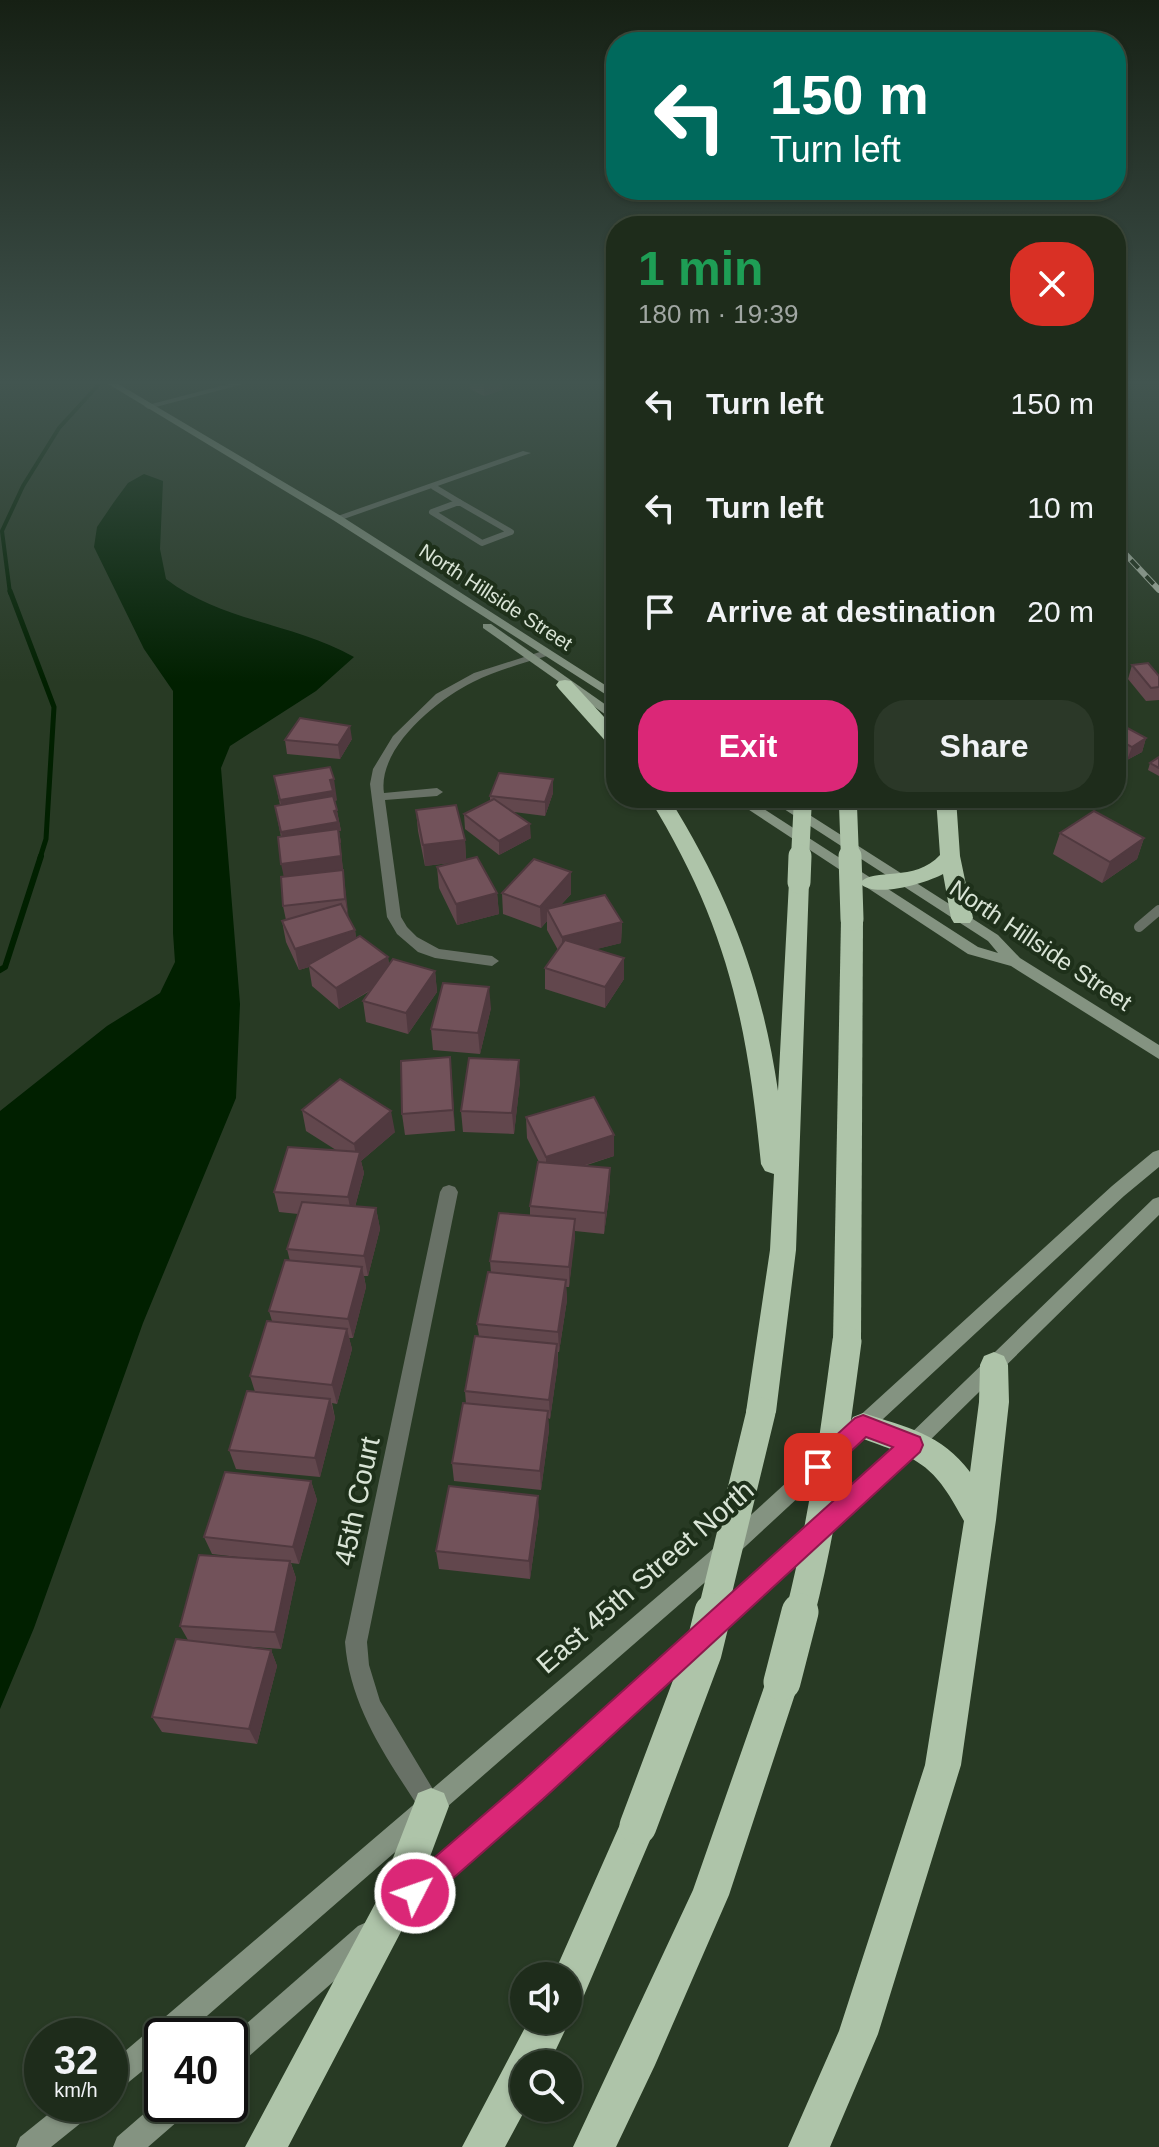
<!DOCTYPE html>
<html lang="en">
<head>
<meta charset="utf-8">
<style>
  body { margin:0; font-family:Arial,sans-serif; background:#2b3828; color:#f1f3f6; height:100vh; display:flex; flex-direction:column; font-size:30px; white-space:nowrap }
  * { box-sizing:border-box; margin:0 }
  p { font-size:26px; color:#a1a7a3 }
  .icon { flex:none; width:44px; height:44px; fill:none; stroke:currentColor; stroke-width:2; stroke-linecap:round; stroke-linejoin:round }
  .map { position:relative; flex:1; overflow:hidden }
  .sheet { position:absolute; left:606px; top:216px; width:520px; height:592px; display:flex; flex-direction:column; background:#1e2c1b; border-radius:32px; box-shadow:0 2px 6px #0004,0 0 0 2px #3c483a }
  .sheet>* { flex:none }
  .banner { position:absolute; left:606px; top:32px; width:520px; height:168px; border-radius:32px; box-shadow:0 2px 6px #0004,0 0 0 2px #3c483a; background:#00695c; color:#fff; overflow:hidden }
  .buttons { position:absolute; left:510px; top:1962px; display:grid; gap:16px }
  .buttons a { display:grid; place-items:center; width:72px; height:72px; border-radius:50%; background:#1e2c1b; box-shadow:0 2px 6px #0004,0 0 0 2px #3c483a; font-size:40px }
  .speed { position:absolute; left:24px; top:2018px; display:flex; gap:16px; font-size:40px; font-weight:700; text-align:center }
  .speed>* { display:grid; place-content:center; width:104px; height:104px; border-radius:50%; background:#1e2c1b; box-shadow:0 2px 6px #0004,0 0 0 2px #3c483a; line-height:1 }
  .speed small { font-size:20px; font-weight:400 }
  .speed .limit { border:4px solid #111; border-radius:12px; background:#fff; color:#111 }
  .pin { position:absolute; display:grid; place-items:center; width:68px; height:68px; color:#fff; margin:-34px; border-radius:16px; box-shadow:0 4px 12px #0006 }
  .me { position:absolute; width:88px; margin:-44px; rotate:49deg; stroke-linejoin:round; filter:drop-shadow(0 0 6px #0008) }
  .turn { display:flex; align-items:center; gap:28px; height:168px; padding:0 32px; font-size:36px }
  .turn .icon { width:104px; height:104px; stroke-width:2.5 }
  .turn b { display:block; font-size:56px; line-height:68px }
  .round { display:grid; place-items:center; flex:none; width:84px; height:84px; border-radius:32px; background:#2b3828 }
  .summary { display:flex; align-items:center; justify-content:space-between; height:136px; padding:0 32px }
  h1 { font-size:48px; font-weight:700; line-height:60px; color:#1e9e55 }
  .primary-button { display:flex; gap:16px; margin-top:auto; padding:16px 32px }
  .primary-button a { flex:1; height:92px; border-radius:32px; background:#db2777; color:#fff; font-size:32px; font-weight:700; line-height:92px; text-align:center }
  .primary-button a+a { background:#2b3828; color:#f1f3f6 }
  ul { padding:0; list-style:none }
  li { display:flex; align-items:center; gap:24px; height:104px; padding:0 32px }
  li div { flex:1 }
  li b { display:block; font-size:30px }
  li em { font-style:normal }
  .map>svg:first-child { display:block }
  .water { fill:#012000 }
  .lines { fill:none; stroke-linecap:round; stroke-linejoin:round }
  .stream-far2 { stroke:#012000; stroke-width:4 }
  .stream-far1 { stroke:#012000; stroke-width:5 }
  .stream { stroke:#012000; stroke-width:6 }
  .lane-far1 { stroke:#687166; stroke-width:6 }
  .lane { stroke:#687166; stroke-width:10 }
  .street { fill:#687166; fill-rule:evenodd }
  .secondary { fill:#849381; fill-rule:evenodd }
  .highway { fill:#aec4a9; fill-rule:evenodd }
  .rail-casing { stroke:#a9b5a5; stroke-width:6 }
  .rail { stroke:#1e301a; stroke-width:4; stroke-dasharray:11; stroke-linecap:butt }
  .highway-bridge-far3 { stroke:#aec4a9; stroke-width:18 }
  .highway-bridge-far2 { stroke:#aec4a9; stroke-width:23 }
  .highway-bridge-far1 { stroke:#aec4a9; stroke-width:29 }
  .highway-bridge { stroke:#aec4a9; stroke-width:37 }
  .wall { fill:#62474d }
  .shaded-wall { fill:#50393f }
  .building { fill:#72525a; stroke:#50393f; stroke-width:2 }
  .route { fill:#db2777; stroke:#8e194d; stroke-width:2 }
  .labels { text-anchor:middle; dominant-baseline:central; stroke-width:8; stroke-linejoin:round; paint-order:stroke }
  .far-street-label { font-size:20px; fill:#d9e4d6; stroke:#1e301a }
  .street-label { font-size:24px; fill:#d9e4d6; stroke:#1e301a }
  .near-street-label { font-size:28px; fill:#d9e4d6; stroke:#1e301a }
</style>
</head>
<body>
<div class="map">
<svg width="1159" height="2147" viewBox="0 0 1159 2147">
  <rect width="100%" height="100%" fill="#283a24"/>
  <!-- water -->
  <path class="water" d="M144,474L163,481L160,549L166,579C222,622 294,623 354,657L316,691L230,746L221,768L240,1004L236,1098L143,1323L34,1628L0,1709V1111L107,1026L160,993L175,962L173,933V691L144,649L94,547L97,527L114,502L128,483Z"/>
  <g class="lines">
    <!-- stream-far2 -->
    <path class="stream-far2" d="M10,593L2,531L23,486L59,428L101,382"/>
    <!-- stream-far1 -->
    <path class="stream-far1" d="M10,591L54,707L46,839L40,858"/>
    <!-- stream -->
    <path class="stream" d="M0,970L5,967L41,856"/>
    <!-- lane-far1 -->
    <g class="lane-far1">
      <path d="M434,487L459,502"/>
      <path d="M459,502L511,532L482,543L432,512Z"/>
    </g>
    <!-- lane -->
    <path class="lane" d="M1139,927L1159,910"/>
    <!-- street -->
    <g class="street">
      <path d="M236,382H251L148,409L144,406Z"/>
      <path d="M523,451L531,453L341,520L332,518Z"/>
      <path d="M546,650L550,651V655C524,663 497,670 473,682C438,699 377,748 384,793L437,788L443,792L437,796L385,800L401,917L407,927L417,937L439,949L492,956L499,961L492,966L435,958L418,952L397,934L387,917L370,784L373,769L393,736L436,694L474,673Z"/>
      <path d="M449,1185L455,1187L458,1192L367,1642L369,1665L380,1701L443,1806L439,1814L431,1818L423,1814C388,1760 350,1708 345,1642L440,1192L443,1187Z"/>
    </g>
    <!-- secondary -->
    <g class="secondary">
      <path d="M105,382H115L341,516L616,692V701L333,520Z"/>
      <path d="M483,624H491L616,712V722L483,628Z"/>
      <path d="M731,798H747L978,947L998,953L988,941L767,798H783L998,935L1020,958L1159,1045V1059L1011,966L968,954Z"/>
      <path d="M1159,1150V1167L1124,1196L734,1557L184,2036H162V2055L119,2090L110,2094V2064L720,1543L1112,1186L1153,1152Z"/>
      <path d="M1159,1197V1215L919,1451L725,1628L717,1631L709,1628L706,1620L709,1612L905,1439L1153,1199Z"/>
      <path d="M700,1625L708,1628L711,1636L708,1644L542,1797L411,1913L402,1916L393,1913L390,1904L393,1895L526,1781L692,1628Z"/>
      <path d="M367,1922L376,1926L380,1935L376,1944L239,2065L230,2069V2038L358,1926Z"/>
      <path d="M162,2098V2104H190L186,2114L148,2147H113L117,2137Z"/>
      <path d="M61,2104H96L92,2114L51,2147H16L20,2137Z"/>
    </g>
    <!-- highway -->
    <g class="highway">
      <path d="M565,680L571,681L616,730V747L609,745L559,689L556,685L559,681Z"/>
      <path d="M649,798H669C728,892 762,981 778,1091L789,882L799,875L809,882L796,1250L776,1412L771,1421L761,1425L751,1421L746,1412L770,1250L774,1174L765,1171L761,1164C747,1019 726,923 649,798Z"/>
      <path d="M936,798H956L960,856L973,918L970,923H954L951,918L943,874C927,883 873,899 860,883C873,867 915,883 940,855Z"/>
      <path d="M852,912L860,914L863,919L861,1341L857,1350L847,1353L837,1350L833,1341L841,919L844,914Z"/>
      <path d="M994,1352L1004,1356L1008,1365L1009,1402L996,1520L961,1765L878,2034L830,2147H788L839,2031L925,1765L964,1521C931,1458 916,1459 853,1435L848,1426L853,1417L863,1413C906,1427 942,1434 970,1472L979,1402L980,1365L984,1356Z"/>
      <path d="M782,1665L794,1670L799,1682L729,1895L655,2065L616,2147H573L693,1890L770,1670Z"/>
      <path d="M431,1788L444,1793L449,1806L404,1926L288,2147H245L376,1902L418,1793Z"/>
      <path d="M638,1808L651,1813L656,1826L582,2000L568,2005V1976H553L625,1813Z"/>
      <path d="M568,2016L570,2020L549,2064H524L526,2108L505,2147H462L529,2020H568Z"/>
    </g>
    <!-- rail casing -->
    <g class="rail-casing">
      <path id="rail" d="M1116,544L1159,590"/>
    </g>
    <!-- rail -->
    <use href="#rail" class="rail"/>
    <!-- highway-bridge-far3 -->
    <g class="highway-bridge-far3">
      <path d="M848,806L850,858"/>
      <path d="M800,858L803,798"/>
    </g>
    <!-- highway-bridge-far2 -->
    <g class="highway-bridge-far2">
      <path d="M850,856L852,919"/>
      <path d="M799,882L800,856"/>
    </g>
    <!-- highway-bridge-far1 -->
    <g class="highway-bridge-far1">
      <path d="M712,1614L761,1412"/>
      <path d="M800,1614C823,1524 835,1433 847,1341"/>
    </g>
    <!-- highway-bridge -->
    <g class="highway-bridge">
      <path d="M782,1682L800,1612"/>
      <path d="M638,1826L703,1653L713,1612"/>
    </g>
  </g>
  <!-- wall -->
  <g class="wall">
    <path d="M470,382H502V390L484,396L470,389Z"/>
    <path d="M1132,665L1159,687V700L1146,701L1128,679Z"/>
    <path d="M1116,724L1146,738L1142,752L1127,760L1116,755Z"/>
    <path d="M352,739L340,759L287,754L285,740Z"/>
    <path d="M1159,757V776L1148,770L1150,763Z"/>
    <path d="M274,776L337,800L335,801L341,831H339L341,843H340L348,918L355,930L356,938L388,957L389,965L435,971L437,992L408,1034L366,1022L363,1001L370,991L339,1009L312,986L309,967L299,970L286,942L282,921L286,920L283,906L284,877L281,837L275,806L280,805Z"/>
    <path d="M553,793L545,816L514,812L531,838L499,855L465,829L464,814L490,801V796Z"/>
    <path d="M416,810L465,840L466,860L497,893L499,914L457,925L439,888L437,867L458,862L425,866L418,831Z"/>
    <path d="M1060,833L1144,838L1137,859L1102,883L1053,854Z"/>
    <path d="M571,872V894L560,906L622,922L621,943L596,949L624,958V979L605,1008L545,989V968L558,950L547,930V921L541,928L503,914L502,893Z"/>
    <path d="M491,1008L480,1054L433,1050L431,1029Z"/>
    <path d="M450,1057L455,1131L405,1135L402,1114Z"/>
    <path d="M520,1081L514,1134L463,1132L461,1111Z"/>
    <path d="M302,1110L395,1132L361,1161L364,1173L355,1207L376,1208L380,1229L368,1276H364L366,1287L353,1338H349L352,1349L337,1404L332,1403L335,1418L320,1477L236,1469L229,1450L255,1392L250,1376L272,1321L269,1311L290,1261L287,1249L298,1214L279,1212L274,1192L336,1150L306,1131Z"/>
    <path d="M526,1117L614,1156L584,1166L610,1189L604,1234L575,1231L569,1287H566L567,1300L559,1352H558V1363L550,1419L548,1418L549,1430L541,1490L454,1481L452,1463L466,1404L465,1391L479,1336L477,1324L491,1273L490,1261L530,1215V1206L539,1162L527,1138Z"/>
    <path d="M311,1481L317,1500L299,1564L291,1563L296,1578L281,1649L227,1645L271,1650L277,1666L257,1744L162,1732L152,1717L188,1640L180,1626L238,1557L212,1554L204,1537Z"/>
    <path d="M539,1514L530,1579L439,1569L436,1551Z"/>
  </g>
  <!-- shaded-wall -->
  <g class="shaded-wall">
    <path d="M489,382H502V390L484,396V384Z"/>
    <path d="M350,726L352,739L340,759L338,745Z"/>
    <path d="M1146,738L1142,752L1127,760L1132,747Z"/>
    <path d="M334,779L337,800L335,801L341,831H339L341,843H340L349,920L345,899L286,886L281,864L285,853L281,832L284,821L280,800Z"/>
    <path d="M553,779V793L545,816V802Z"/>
    <path d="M530,824L531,838L499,855V841Z"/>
    <path d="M1144,838L1137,859L1102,883L1110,862Z"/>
    <path d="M465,840L466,861L425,866L423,845Z"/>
    <path d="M571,872V894L551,916L547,909V921L541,928L540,907Z"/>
    <path d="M497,893L499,914L457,925L456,904Z"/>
    <path d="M622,922L621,943L562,958V937Z"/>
    <path d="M355,930L358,951L308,965L309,967L299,970L295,949Z"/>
    <path d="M388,957L390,978L339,1009L336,988Z"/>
    <path d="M624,958V979L605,1008V987Z"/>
    <path d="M435,971L437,992L408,1034L406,1013Z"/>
    <path d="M489,987L491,1008L480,1054L478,1033Z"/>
    <path d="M450,1057L452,1078L455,1131L453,1110Z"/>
    <path d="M519,1060L520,1081L514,1134L512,1113Z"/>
    <path d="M391,1111L395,1132L361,1161L364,1173L352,1218L348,1197L357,1162L354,1144Z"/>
    <path d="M614,1135V1156L546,1177V1157Z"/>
    <path d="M610,1168V1189L604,1234L605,1213Z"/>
    <path d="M376,1208L380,1229L368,1276L364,1256Z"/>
    <path d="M575,1219V1239L569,1287V1267Z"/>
    <path d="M362,1267L366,1287L353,1338L348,1319Z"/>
    <path d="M566,1280L567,1300L559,1352L558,1332Z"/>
    <path d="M347,1329L352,1349L337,1404L332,1385Z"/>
    <path d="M557,1344L558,1363L550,1419L549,1400Z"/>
    <path d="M330,1399L335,1418L320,1477L315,1458Z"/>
    <path d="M548,1411L549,1430L541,1490L540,1471Z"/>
    <path d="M311,1481L317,1500L299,1564L293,1547Z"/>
    <path d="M538,1496L539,1514L530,1579L529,1561Z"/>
    <path d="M290,1561L296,1578L281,1649L275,1632Z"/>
    <path d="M271,1650L277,1666L257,1744L249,1729Z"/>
  </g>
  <!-- building -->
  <g class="building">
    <path d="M1148,663L1159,676V687L1151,688L1132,665Z"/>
    <path d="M300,718L350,726L338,745L285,740Z"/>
    <path d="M1118,723L1146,738L1132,747L1116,738V724Z"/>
    <path d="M1159,757V768L1150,763Z"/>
    <path d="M330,767L334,779L330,780L333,791L280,800L274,776Z"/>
    <path d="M499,773L553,779L545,802L490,796Z"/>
    <path d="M333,796L337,810L334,811L338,822L281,832L275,806Z"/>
    <path d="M494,799L530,824L499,841L464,814Z"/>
    <path d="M456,805L465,840L423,845L416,810Z"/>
    <path d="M1094,811L1144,838L1110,862L1060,833Z"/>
    <path d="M338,829L341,856L281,864L278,837Z"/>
    <path d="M477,857L497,893L456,904L437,867Z"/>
    <path d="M534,859L571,872L540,907L502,893Z"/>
    <path d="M343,870L345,899L283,906L281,877Z"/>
    <path d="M605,895L622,922L562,937L547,909Z"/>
    <path d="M341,904L355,930L295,949L282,921Z"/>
    <path d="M360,936L388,957L336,988L308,965Z"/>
    <path d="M565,940L624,958L605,987L545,968Z"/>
    <path d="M393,959L435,971L406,1013L363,1001Z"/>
    <path d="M443,983L489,987L478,1033L431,1029Z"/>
    <path d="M450,1057L453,1110L402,1114L401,1061Z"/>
    <path d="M469,1058L519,1060L512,1113L461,1111Z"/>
    <path d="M340,1079L391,1111L354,1144L302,1110Z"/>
    <path d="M594,1097L614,1135L546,1157L526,1117Z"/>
    <path d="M288,1147L360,1152L348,1197L274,1192Z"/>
    <path d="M538,1162L610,1168L605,1213L530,1206Z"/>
    <path d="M302,1202L376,1208L364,1256L287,1249Z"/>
    <path d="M499,1213L575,1219L569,1267L490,1261Z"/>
    <path d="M285,1260L362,1267L348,1319L269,1311Z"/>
    <path d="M488,1272L566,1280L558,1332L477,1324Z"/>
    <path d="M267,1321L347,1329L332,1385L250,1376Z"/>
    <path d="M475,1336L557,1344L549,1400L465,1391Z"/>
    <path d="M247,1391L330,1399L315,1458L229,1450Z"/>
    <path d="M463,1403L548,1411L540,1471L452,1463Z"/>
    <path d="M225,1472L311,1481L293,1547L204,1537Z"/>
    <path d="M449,1486L538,1496L529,1561L436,1551Z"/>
    <path d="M199,1555L290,1561L275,1632L180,1626Z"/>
    <path d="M176,1639L271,1650L249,1729L152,1717Z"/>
  </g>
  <!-- sky -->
  <linearGradient id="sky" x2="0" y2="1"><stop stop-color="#162014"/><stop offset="0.56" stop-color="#425550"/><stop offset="1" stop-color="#425550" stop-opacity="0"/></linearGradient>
  <rect width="1159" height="683" fill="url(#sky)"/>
  <!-- route -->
  <path class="route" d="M863,1415L920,1437L923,1445L920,1452L543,1799L425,1903L415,1907L405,1903L401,1893L405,1883L524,1780L893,1447L866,1437L826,1475L818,1478L810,1475L806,1467L810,1459L855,1418Z"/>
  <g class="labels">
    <!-- far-street labels -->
    <g class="far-street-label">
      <text transform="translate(496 597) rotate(33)">North Hillside Street</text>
    </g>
    <!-- street labels -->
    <g class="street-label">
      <text transform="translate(1041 945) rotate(34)">North Hillside Street</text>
    </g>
    <!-- near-street labels -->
    <g class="near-street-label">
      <text transform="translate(357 1501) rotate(-78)">45th Court</text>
      <text transform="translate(645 1577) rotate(-41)">East 45th Street North</text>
    </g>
  </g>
</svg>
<div class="buttons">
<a><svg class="icon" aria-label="sound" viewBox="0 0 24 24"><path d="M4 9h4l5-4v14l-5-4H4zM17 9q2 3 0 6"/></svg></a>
<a><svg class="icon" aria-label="search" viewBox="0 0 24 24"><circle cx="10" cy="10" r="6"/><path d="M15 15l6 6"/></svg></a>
</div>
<div class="speed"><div>32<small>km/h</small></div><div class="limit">40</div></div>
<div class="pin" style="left:818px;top:1467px;background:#d93025"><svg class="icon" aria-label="arrive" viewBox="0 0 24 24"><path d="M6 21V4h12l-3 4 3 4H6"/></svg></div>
<svg class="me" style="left:415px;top:1893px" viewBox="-20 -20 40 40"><circle r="17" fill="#db2777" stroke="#fff" stroke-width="3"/><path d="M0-11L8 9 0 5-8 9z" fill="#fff"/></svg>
<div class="banner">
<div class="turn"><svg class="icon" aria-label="left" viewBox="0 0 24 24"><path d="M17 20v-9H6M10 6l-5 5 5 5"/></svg><div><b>150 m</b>Turn left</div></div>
</div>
<section class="sheet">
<div class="summary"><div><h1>1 min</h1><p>180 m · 19:39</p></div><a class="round" style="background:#d93025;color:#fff"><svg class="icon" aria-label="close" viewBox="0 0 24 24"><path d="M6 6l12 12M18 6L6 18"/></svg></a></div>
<ul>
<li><svg class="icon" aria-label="left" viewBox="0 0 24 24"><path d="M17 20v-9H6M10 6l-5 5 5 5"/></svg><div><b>Turn left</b></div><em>150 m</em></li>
<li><svg class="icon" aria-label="left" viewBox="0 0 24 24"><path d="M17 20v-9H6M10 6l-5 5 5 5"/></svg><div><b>Turn left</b></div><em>10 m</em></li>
<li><svg class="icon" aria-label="arrive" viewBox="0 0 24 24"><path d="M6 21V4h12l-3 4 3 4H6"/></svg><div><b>Arrive at destination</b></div><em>20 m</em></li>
</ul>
<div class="primary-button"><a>Exit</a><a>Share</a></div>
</section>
</div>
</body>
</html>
